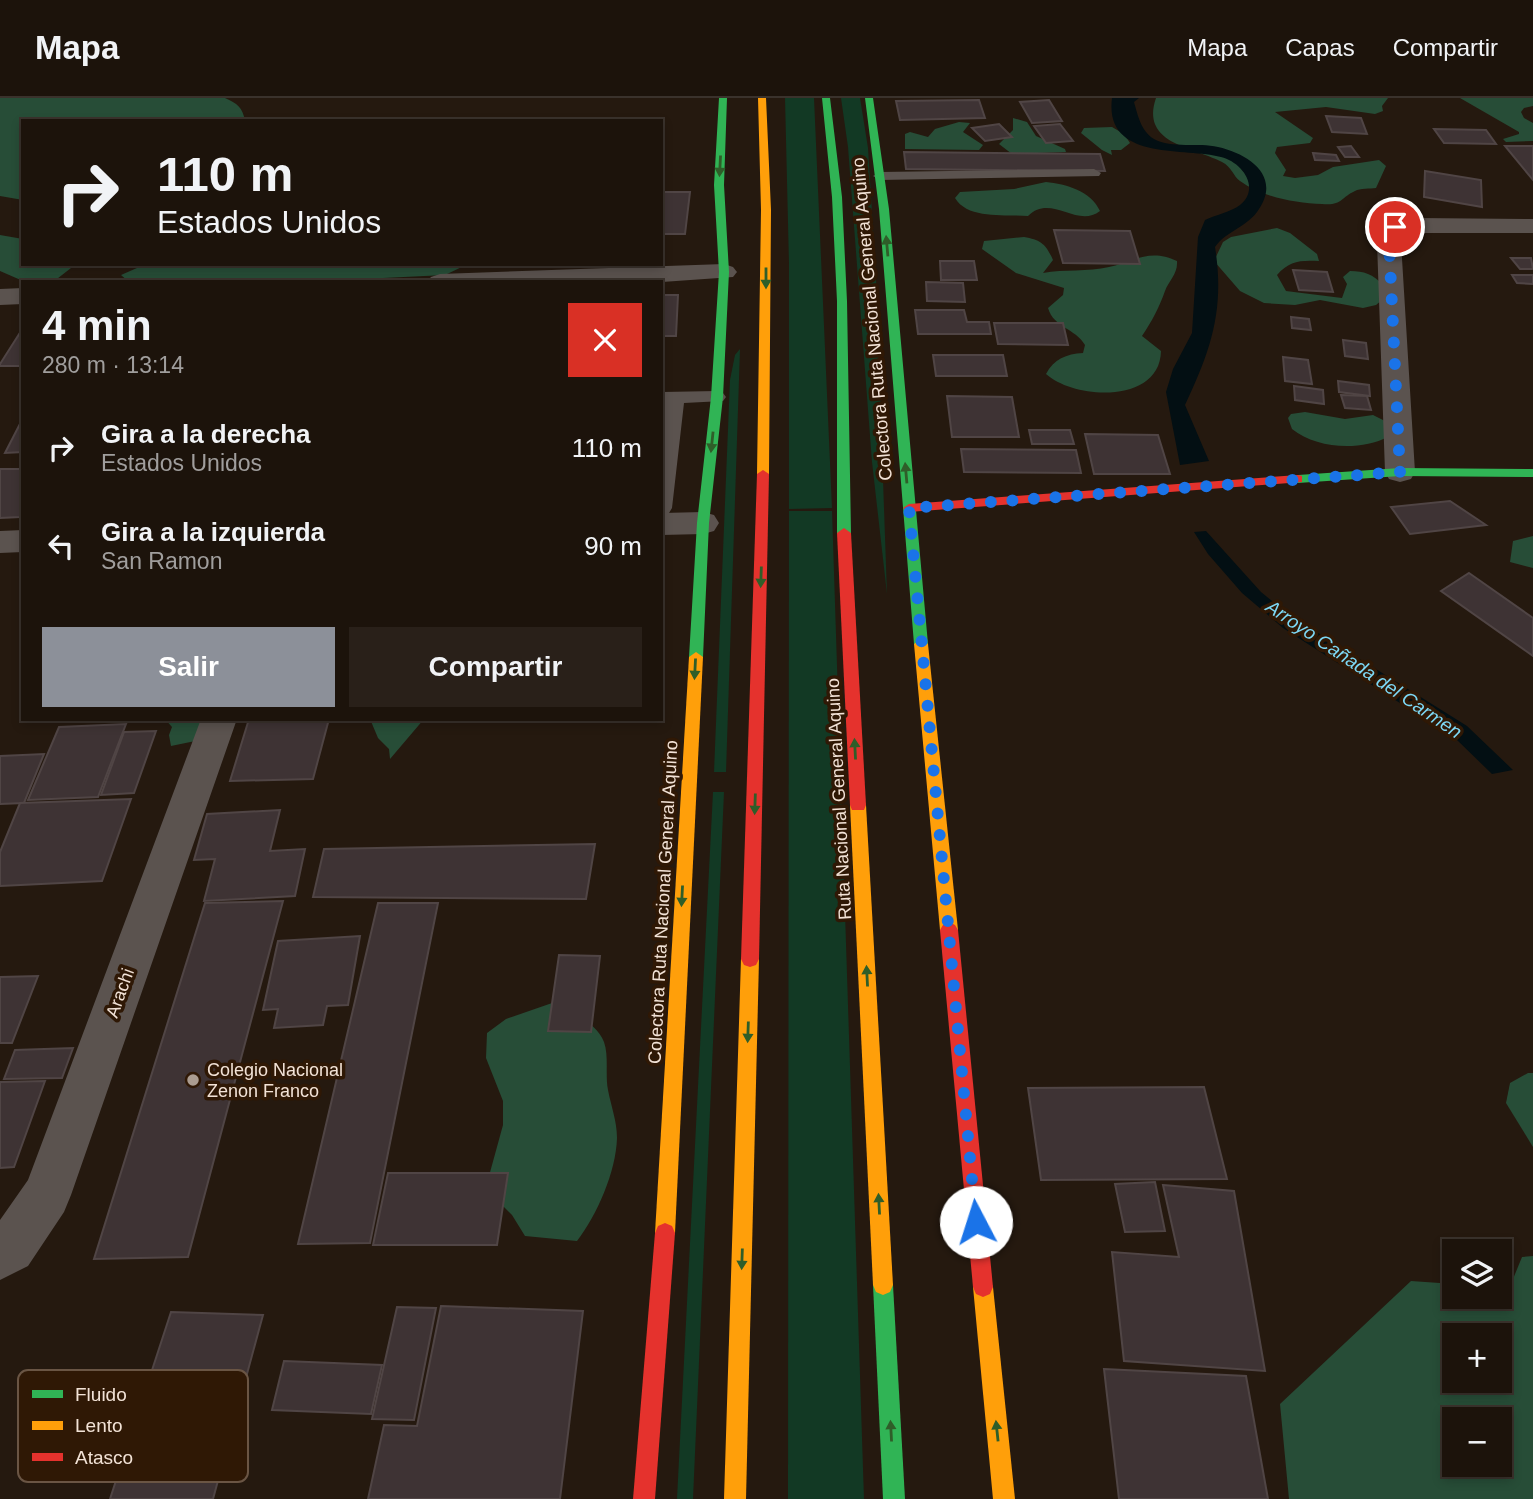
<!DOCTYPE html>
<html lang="es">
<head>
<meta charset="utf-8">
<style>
  body { margin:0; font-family:Arial,sans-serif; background:#292019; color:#f1f3f6; height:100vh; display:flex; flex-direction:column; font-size:26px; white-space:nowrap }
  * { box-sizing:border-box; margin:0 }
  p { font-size:23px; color:#a09e9d }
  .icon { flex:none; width:38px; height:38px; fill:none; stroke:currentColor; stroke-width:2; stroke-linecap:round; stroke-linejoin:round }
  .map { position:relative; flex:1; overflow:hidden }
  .drawer { position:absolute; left:21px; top:182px; width:642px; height:441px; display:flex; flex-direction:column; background:#1c130b; border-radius:0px; box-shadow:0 4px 10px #0003,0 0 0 2px #3a322c }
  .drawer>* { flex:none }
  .top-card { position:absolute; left:21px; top:21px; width:642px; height:147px; border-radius:0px; box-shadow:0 4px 10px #0003,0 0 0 2px #3a322c; background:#1c130b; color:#f1f3f6; overflow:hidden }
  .controls { position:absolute; left:1442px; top:1141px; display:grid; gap:14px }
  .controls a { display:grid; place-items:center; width:70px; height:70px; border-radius:0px; background:#1c130b; box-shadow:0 4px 10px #0003,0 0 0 2px #3a322c; font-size:35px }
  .pin { position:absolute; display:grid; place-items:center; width:60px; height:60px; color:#fff; margin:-30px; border:4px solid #fff; border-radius:50%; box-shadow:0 2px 7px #0007 }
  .me { position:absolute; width:77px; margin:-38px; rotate:355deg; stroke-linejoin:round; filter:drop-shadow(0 0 5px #0008) }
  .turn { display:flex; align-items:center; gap:24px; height:147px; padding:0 21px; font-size:32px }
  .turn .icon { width:91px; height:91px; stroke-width:2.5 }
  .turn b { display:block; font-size:49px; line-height:60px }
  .round { display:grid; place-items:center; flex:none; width:74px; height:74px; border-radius:0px; background:#292019 }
  .head { display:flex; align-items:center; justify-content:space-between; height:119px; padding:0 21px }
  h1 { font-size:42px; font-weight:700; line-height:52px }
  .action { display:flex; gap:14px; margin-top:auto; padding:14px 21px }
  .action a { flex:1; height:80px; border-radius:0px; background:#8c9099; color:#fff; font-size:28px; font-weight:700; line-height:80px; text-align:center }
  .action a+a { background:#292019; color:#f1f3f6 }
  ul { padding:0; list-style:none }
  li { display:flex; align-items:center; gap:21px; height:98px; padding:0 21px }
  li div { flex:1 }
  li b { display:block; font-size:26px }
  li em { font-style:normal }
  header { display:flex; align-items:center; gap:42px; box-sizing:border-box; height:98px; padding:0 35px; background:#1c130b; border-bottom:2px solid #3a322c }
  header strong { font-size:33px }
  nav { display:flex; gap:38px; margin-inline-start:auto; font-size:24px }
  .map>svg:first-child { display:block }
  .green { fill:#123924 }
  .forest { fill:#274d37; fill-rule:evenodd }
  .water { fill:#030f13 }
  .building { fill:#3e3334; stroke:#504545; stroke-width:2 }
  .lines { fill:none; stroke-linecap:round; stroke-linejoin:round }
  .lane { fill:#5b534f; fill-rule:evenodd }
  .street { fill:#5b534f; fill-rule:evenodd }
  .fast { fill:#30b455; fill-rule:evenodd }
  .slow { fill:#ff9f0a; fill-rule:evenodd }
  .jam { fill:#e5322d; fill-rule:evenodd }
  .oneway { fill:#2f5e29 }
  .route { stroke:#1a73e8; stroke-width:12; stroke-dasharray:0 21.6 }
  .poi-dot { fill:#aa9c90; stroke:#2f1805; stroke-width:2.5 }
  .labels { text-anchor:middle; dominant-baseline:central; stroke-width:7; stroke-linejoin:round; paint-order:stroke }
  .street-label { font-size:18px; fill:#f2e2d6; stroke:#2f1805 }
  .poi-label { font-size:18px; fill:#f2e2d6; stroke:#2f1805; text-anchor:start }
  .water-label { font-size:19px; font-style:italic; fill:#7dd8f5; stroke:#2f1805 }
  .key { fill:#2f1805; stroke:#6a5544; stroke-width:2 }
  .key-label { font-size:19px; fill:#f2e2d6 }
</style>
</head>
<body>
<header>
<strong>Mapa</strong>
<nav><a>Mapa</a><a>Capas</a><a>Compartir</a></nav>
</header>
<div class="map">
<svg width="1533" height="1401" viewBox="0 0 1533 1401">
  <rect width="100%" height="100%" fill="#25190f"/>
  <!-- green -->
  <g class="green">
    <path d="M785,0H814L832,410L789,411V166Z"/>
    <path d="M841,0H860L868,50L876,180L887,496L872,364L848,49Z"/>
    <path d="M740,251L726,674H714L730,282L735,257Z"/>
    <path d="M789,413H832L864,1401H788Z"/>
    <path d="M713,694H724L693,1401H677Z"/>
  </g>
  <!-- forest -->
  <g class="forest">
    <path d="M0,0H225C237,5 243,10 245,23H23V102L0,98Z"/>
    <path d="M1156,0H1388L1382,8L1383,13L1375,16L1326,9L1275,14L1313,40L1310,45L1277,49L1275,55L1286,72L1283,78L1295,80L1318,77L1333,69L1379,62L1386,68L1376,90C1370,91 1360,90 1355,93C1340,100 1342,108 1322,106C1295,105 1262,99 1240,83C1233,78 1232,69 1222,64C1193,49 1140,46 1156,0Z"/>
    <path d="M1460,0H1533V8L1524,10L1521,14L1524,20L1533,25V43L1506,44L1503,41L1519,36V34Z"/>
    <path d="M1013,20L1027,24L1036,38L1065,51L1066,54L1012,56L999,46L1013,32Z"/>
    <path d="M959,24L970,25L963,34L983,47L979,52L905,51V36L910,34L928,39L935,31Z"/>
    <path d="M1112,29L1124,36L1130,45L1121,52H1111L1112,57L1102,52L1081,35L1084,30Z"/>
    <path d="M1046,84C1066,86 1091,93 1100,113C1077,131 1051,95 1028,118C1006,116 968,122 955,100L960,94L1014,91Z"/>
    <path d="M1277,130L1290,135L1317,156L1319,163C1300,162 1289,163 1277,177L1286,193L1342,200L1347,186L1343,179L1350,173C1364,173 1373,176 1383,187L1382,202L1376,207L1363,210L1320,202L1295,207L1264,205L1240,193L1214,163L1223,144L1231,139Z"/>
    <path d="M0,137L23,141V166H68L71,170L53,184L23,183L0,173Z"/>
    <path d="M1024,139C1041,142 1046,146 1053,162L1043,175C1064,171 1088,174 1109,169C1135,163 1150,150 1177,163C1178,176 1169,182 1165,193C1159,210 1152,223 1142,238L1161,253C1160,306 1075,302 1046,276C1054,261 1066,256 1083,255L1085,247C1075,230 1054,230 1048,210L1063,197L1064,190L1016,175L982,151L984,143Z"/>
    <path d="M146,166H468L445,177L383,180L377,184H129L121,177Z"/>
    <path d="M1305,314L1345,321L1373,317L1387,324L1388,339C1360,353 1317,351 1292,331L1288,320L1291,316Z"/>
    <path d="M1533,438V470L1510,464L1513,443Z"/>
    <path d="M165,621H215L205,641L171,648L169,637L172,629Z"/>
    <path d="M370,621H424L390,661L389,651L378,640Z"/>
    <path d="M555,904C572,915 596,924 604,944C609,958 605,977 608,992C611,1008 617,1023 617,1040C616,1074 597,1117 577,1143L525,1138L512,1117L497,1102L489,1078L503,1027V1003L486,960L487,935L506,921Z"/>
    <path d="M1528,975H1533V1049L1506,1005L1510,985Z"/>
    <path d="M1533,1158V1401H1289L1280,1306L1411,1183L1454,1186V1199H1500V1186L1513,1181L1522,1159ZM1454,1237H1500V1283H1454ZM1454,1321H1500V1367H1454Z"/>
  </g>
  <!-- water -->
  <g class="water">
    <path d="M1112,0H1139L1134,4C1138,18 1141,33 1154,41C1172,51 1198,44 1218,49C1249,56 1281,78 1259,111C1248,129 1226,133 1215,149C1225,211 1211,252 1185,307L1209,363L1180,367L1166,294L1173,271L1192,235L1198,139L1205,122C1215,117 1231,114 1240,107C1261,90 1242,64 1221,59C1184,49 1104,64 1112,0Z"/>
    <path d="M1206,433L1261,494L1288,516L1467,628L1513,672L1492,676L1456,641L1283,530L1242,495L1208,456L1194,434Z"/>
  </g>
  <!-- building -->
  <g class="building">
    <path d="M979,2L985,20L900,22L896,3Z"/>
    <path d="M1049,2L1062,23L1032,25L1020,4Z"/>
    <path d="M1326,18L1361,20L1367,36L1332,34Z"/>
    <path d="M999,26L1012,39L985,43L972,30Z"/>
    <path d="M1060,26L1073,43L1046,45L1034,28Z"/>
    <path d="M1434,31L1486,32L1496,46L1444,45Z"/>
    <path d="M1351,48L1359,59H1345L1338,49Z"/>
    <path d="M1505,48H1533V82Z"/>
    <path d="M904,54L1100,56L1105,73L906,71Z"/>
    <path d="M1313,55L1336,57L1339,63L1315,62Z"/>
    <path d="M1425,73L1481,82L1482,109L1424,99Z"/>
    <path d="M662,94H690L685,136H662Z"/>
    <path d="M1054,132L1130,133L1140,166L1063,165Z"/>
    <path d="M1511,160H1531L1533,171H1520Z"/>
    <path d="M940,163H974L977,182H941Z"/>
    <path d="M1293,172L1327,174L1333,194L1299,192Z"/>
    <path d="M1512,177H1533V186L1517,185Z"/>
    <path d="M926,184L963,185L965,204L927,203Z"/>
    <path d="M662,197H678L676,238H662Z"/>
    <path d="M915,212H964L967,224H989L991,236H918Z"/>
    <path d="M1291,219L1309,221L1311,232L1292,230Z"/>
    <path d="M994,225H1063L1068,247L998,246Z"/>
    <path d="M23,230V268H0V266Z"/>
    <path d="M1343,242L1366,245L1368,261L1345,258Z"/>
    <path d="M933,257H1003L1007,278H936Z"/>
    <path d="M1283,259L1308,262L1312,286L1285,283Z"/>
    <path d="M1338,283L1369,287L1370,298L1339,294Z"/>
    <path d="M1294,288L1323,292L1324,306L1295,302Z"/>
    <path d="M1341,297L1367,298L1371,312L1345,310Z"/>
    <path d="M947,298L1012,299L1019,339H952Z"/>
    <path d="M23,320V354L5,355Z"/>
    <path d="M1029,332H1070L1074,346H1032Z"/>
    <path d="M1085,336L1158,337L1170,376H1094Z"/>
    <path d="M961,351L1076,352L1081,375L964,374Z"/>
    <path d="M0,371H23V414L20,419L0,420Z"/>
    <path d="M1450,403L1486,427L1410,436L1391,409Z"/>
    <path d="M1469,475L1533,520V558L1441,493Z"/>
    <path d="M249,621H329L313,681L230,683Z"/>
    <path d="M126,626L98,699L28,702L59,629Z"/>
    <path d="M156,633L134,695L101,697L124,634Z"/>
    <path d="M44,656L24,705L0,706V658Z"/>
    <path d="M131,701L102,783L0,788V754L20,705Z"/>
    <path d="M280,712L270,753L305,751L295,798L204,803L215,761L194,762L207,716Z"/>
    <path d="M595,746L586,801L313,799L324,751Z"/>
    <path d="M283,803L188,1159L94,1161L205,805Z"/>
    <path d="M378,805H438L370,1145L298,1146Z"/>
    <path d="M360,838L348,907L327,908L323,927L274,930L278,911L263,912L278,843Z"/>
    <path d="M559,857L600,858L591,934L548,933Z"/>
    <path d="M38,878L12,945H0V879Z"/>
    <path d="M73,950L62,980L4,981L15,952Z"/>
    <path d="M45,983L14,1069L0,1070V984Z"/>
    <path d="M1204,989L1227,1081L1041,1082L1028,990Z"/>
    <path d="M388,1075H508L497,1147H373Z"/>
    <path d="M1155,1084L1165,1133L1125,1134L1115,1086Z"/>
    <path d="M1163,1087L1234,1093L1265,1273L1124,1263L1112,1154L1179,1159Z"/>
    <path d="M441,1208L583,1213L560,1401H368L384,1327L417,1328Z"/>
    <path d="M397,1209L436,1210L414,1322L372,1321Z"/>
    <path d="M171,1214L263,1217L213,1401H110Z"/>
    <path d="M284,1263L382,1267L371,1316L272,1312Z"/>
    <path d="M1104,1271L1246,1278L1268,1401H1119Z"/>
  </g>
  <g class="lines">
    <!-- lane -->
    <g class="lane">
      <path d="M1094,71L1101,75L1099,78L880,82L873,78L880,74Z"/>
      <path d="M717,293L723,295L726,299L723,303L684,305L672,410L669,415L662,417V335L665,306H662V294Z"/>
    </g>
    <!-- street -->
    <g class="street">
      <path d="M1417,120L1533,121V135H1405L1401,144L1415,374L1411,381L1400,384L1389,381L1385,374L1377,144L1387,124Z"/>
      <path d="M724,166L733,169L737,174L733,179L662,184H427L431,179L440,176Z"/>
      <path d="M23,190V206L0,207V191Z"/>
      <path d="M703,414L714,417L719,425L714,433L703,436L662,437V415Z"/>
      <path d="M23,432V454L0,455V433Z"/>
      <path d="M201,621H237L71,1097L64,1114L28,1168L0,1182V1122L28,1082Z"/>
    </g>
    <!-- fast -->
    <g class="fast">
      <path d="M719,0H727L724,87L729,174L723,299L709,425L703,559L696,564L689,559L697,425L711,299L719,174L714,87Z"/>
      <path d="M822,0H830L842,99L847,203L851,435L844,440L837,435V203L832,99Z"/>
      <path d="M865,0H873L889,111L928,546L921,551L914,546L879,111Z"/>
      <path d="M1400,370L1533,371V379L1400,378L1298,385L1292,381L1298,377Z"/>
      <path d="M883,1177L890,1180L893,1187L905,1401H883L873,1187L876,1180Z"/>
    </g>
    <!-- slow -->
    <g class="slow">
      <path d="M758,0H766L771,112L769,376L763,380L757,376L761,112Z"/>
      <path d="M921,541L928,546L958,832L955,837L949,840L943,837L940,832L914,546Z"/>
      <path d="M696,554L703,559L675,1135L672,1142L665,1145L658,1142L655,1135L689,559Z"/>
      <path d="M858,700L864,702L866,707L893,1187L890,1194L883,1197L876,1194L873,1187L850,707L852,702Z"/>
      <path d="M750,853L756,855L759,861L746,1401H724L741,861L744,855Z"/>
      <path d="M983,1179L990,1182L993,1189L1015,1401H993L973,1189L976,1182Z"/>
    </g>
    <!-- jam -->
    <g class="jam">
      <path d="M763,372L769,376L759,861L756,867L750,869L744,867L741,861L757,376Z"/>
      <path d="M1298,377L1302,378V384L909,414L903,410L909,406Z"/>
      <path d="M844,430L851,435L866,707L864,712H852L850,707L837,435Z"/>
      <path d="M949,824L955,827L958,832L993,1189L990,1196L983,1199L976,1196L973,1189L940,832L943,827Z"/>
      <path d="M665,1125L672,1128L675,1135L655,1401H633L655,1135L658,1128Z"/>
    </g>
  </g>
  <!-- one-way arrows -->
  <defs><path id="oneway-solid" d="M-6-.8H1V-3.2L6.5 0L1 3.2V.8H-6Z" transform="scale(1.75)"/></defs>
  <g class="oneway">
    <use href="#oneway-solid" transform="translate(720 68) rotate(93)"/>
    <use href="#oneway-solid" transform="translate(887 148) rotate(-95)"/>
    <use href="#oneway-solid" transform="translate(766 180) rotate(90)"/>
    <use href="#oneway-solid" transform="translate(712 344) rotate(96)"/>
    <use href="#oneway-solid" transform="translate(906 375) rotate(-95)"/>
    <use href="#oneway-solid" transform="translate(761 479) rotate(92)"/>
    <use href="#oneway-solid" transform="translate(695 571) rotate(93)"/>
    <use href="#oneway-solid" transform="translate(855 651) rotate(-93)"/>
    <use href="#oneway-solid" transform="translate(755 706) rotate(92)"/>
    <use href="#oneway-solid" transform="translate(682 798) rotate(93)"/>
    <use href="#oneway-solid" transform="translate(867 878) rotate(-93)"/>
    <use href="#oneway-solid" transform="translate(748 934) rotate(92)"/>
    <use href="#oneway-solid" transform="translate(879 1106) rotate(-93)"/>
    <use href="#oneway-solid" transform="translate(742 1161) rotate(92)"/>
    <use href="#oneway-solid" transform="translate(891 1333) rotate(-93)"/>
    <use href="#oneway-solid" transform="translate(997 1333) rotate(-96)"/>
  </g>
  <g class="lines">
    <!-- route -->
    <path class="route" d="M976,1124L909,410L1400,374L1389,144L1395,129"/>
  </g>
  <!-- markers -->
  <circle class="poi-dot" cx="193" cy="982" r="7"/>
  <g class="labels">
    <!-- street labels -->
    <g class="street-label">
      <text transform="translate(872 221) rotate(-95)">Colectora Ruta Nacional General Aquino</text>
      <text transform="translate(839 701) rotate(-93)">Ruta Nacional General Aquino</text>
      <text transform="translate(663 804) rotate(-87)">Colectora Ruta Nacional General Aquino</text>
      <text transform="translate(120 895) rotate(-70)">Arachi</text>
    </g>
    <!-- poi labels -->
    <g class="poi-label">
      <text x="207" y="972">Colegio Nacional<tspan x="207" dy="21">Zenon Franco</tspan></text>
    </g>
    <!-- water labels -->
    <g class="water-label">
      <text transform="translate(1364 571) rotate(34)">Arroyo Cañada del Carmen</text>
    </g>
  </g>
  <!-- legend -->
  <rect x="18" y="1272" width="230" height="112" rx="10" class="key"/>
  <rect x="32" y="1292" width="31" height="8" fill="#30b455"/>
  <rect x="32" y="1323" width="31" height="9" fill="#ff9f0a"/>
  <rect x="32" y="1355" width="31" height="8" fill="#e5322d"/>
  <g class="key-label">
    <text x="75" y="1303">Fluido</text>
    <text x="75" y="1334">Lento</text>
    <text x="75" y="1366">Atasco</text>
  </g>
</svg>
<div class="controls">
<a><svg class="icon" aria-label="layers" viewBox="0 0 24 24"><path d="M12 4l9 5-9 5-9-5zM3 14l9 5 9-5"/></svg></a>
<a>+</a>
<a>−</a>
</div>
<div class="pin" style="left:1395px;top:129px;background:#d93025"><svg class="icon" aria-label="arrive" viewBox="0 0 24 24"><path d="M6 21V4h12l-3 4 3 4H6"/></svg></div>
<svg class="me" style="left:976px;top:1124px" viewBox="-20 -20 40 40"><circle r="19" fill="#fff"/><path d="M0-13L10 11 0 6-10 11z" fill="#1a73e8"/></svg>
<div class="top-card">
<div class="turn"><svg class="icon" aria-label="right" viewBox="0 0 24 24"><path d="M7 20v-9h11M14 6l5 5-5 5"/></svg><div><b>110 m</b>Estados Unidos</div></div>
</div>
<section class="drawer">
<div class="head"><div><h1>4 min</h1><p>280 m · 13:14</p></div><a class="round" style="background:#d93025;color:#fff"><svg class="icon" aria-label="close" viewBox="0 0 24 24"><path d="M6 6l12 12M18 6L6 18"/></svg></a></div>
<ul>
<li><svg class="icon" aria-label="right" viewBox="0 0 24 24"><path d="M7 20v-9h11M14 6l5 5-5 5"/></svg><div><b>Gira a la derecha</b><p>Estados Unidos</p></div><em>110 m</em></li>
<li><svg class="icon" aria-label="left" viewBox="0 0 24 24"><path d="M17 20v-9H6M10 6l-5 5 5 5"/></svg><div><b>Gira a la izquierda</b><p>San Ramon</p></div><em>90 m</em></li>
</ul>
<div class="action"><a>Salir</a><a>Compartir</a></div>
</section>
</div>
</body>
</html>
